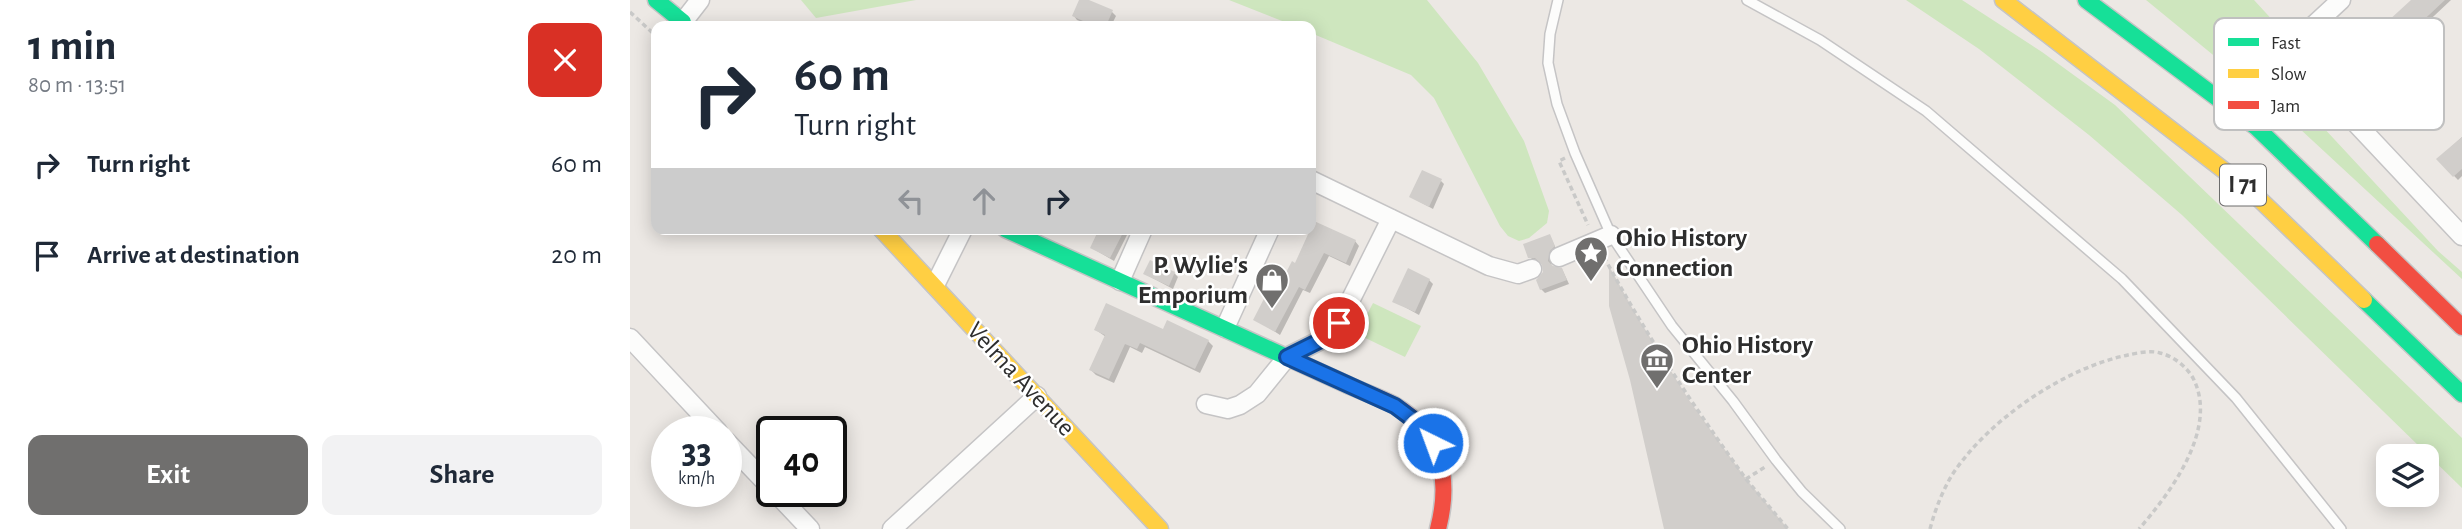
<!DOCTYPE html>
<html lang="en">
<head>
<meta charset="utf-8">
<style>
  body { margin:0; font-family:"Alegreya Sans",sans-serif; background:#f2f2f3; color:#1f2937; height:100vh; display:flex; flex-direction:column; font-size:26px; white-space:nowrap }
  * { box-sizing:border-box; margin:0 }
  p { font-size:23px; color:#747a83 }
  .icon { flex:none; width:38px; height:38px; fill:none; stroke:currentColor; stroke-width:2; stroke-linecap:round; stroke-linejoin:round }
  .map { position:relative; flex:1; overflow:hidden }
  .panel { display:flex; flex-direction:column; background:#fff; width:630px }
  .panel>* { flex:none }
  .top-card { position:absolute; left:21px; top:21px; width:665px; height:214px; border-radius:14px; box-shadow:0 4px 18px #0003; background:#fff; color:#1f2937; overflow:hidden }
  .controls { position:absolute; left:1746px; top:444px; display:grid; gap:14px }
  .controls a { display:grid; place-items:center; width:63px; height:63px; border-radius:14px; background:#fff; box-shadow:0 4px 18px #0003; font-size:35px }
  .speed { position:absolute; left:21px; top:416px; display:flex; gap:14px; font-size:35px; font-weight:700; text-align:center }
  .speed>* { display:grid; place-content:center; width:91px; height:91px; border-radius:50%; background:#fff; box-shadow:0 4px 18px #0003; line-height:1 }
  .speed small { font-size:18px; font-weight:400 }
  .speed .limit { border:4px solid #111; border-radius:10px; background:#fff; color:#111 }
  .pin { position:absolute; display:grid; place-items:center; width:60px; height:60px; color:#fff; margin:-30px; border:4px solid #fff; border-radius:50%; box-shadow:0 2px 7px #0007 }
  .me { position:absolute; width:77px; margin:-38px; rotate:318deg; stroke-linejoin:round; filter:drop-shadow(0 0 5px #0008) }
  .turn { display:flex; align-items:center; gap:24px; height:147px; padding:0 28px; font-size:32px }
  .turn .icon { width:91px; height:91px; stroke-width:2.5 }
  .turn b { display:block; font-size:49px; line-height:60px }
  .lanes { display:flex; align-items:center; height:66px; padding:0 28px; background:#0003; justify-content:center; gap:35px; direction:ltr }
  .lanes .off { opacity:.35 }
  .round { display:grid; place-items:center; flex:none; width:74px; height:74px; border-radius:14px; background:#f2f2f3 }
  .overview { display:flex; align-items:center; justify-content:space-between; height:119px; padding:0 28px }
  h1 { font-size:42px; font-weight:700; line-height:52px }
  .primary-button { display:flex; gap:14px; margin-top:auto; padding:14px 28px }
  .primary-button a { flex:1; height:80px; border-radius:14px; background:#706f6e; color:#fff; font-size:28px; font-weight:700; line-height:80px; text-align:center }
  .primary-button a+a { background:#f2f2f3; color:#1f2937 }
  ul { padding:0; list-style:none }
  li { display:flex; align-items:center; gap:21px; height:91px; padding:0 28px }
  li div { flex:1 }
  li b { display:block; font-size:26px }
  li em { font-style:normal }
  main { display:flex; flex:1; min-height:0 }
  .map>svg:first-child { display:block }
  .green { fill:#cee6be }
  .shadow { fill:#0003 }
  .building { fill:#d1cecb }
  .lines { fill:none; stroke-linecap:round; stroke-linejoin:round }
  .lane-casing { stroke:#c5c4c5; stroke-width:12 }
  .street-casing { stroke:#c5c4c5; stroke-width:21 }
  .fast-casing { stroke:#c5c4c5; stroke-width:19 }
  .slow-casing { stroke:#c5c4c5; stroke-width:19 }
  .jam-casing { stroke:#c5c4c5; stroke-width:19 }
  .path { stroke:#c9c9c8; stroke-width:3.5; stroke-dasharray:5 3.5; stroke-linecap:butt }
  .lane { stroke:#fcfcfb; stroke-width:9 }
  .street { stroke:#fcfcfb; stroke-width:18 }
  .fast { stroke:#16e098; stroke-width:16 }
  .slow { stroke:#ffcf43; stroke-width:16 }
  .jam { stroke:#f24e42; stroke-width:16 }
  .route-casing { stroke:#114b97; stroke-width:18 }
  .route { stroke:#1a73e8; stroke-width:12 }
  .labels { text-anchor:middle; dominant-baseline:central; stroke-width:5; stroke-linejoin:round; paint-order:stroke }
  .shield { fill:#fff; stroke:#6d6d6d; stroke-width:2 }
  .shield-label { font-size:24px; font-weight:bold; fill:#2e2e2e }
  .poi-label { font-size:26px; font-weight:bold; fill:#2e2e2e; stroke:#fff; text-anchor:start }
  .street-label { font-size:26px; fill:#2e2e2e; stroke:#fff }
  .key { fill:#fff; stroke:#c0c0c0; stroke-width:2 }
  .key-label { font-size:19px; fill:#2e2e2e }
</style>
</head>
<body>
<main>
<section class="panel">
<div class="overview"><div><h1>1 min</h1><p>80 m · 13:51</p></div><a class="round" style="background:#d93025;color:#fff"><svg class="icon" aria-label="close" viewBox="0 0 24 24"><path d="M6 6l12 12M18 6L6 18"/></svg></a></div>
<ul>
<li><svg class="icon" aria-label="right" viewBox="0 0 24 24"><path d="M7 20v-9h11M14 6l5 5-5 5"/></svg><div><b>Turn right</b></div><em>60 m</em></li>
<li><svg class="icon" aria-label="arrive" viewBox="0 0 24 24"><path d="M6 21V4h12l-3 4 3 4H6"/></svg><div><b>Arrive at destination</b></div><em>20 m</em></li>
</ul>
<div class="primary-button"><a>Exit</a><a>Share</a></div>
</section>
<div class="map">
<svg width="1832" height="529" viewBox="0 0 1832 529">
  <rect width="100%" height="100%" fill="#ece8e4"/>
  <!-- green -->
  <g class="green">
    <path d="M171,0H286L186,18Z"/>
    <path d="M599,0H797L848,63L894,141L919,211L917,223L899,238L889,241L878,236L870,226L804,98L781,75L681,33V26H665Z"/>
    <path d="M1276,0H1332L1412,52L1485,105L1832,438V488L1552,215L1459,135L1349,49Z"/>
    <path d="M1516,0H1624L1647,25L1644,37L1626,55L1808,251L1832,272V279L1643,104Z"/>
    <path d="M743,303L791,326L775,357L727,334Z"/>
  </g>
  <!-- shadow -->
  <g class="shadow">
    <path d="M451,0L482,12L486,16L481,26H462L447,20L444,16Z"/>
    <path d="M1782,0H1821L1755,62L1781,89L1769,99L1747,74L1732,89L1714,69Z"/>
    <path d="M1832,137V176L1828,180L1808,159Z"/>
    <path d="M811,181L814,184L803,209L781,197Z"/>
    <path d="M685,224L725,241L729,246L720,266L699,256L680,293L673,290L650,335L625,319L647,295L666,265Z"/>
    <path d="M471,229H500L484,261L462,248Z"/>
    <path d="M920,236L927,251L923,255L921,266L932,269L939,284L915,293L911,289L914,264L910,261H904L900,257Z"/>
    <path d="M544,273L548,277L543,289L515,274Z"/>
    <path d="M799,280L803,284L789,315L764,301Z"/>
    <path d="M466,330L534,331L578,341L583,346L570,373L515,347L512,353L500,347L484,383L466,375L461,370L476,337Z"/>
  </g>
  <!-- building -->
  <g class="building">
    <path d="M449,0H459L483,10L476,26H464L442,16Z"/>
    <path d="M1781,0H1815L1753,58L1778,85L1765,97L1743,72L1728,87L1712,69L1747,36L1745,33Z"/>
    <path d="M1832,137V169L1823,177L1806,159Z"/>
    <path d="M792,170L812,179L799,207L779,197Z"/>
    <path d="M684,221L726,240L716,263L694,253L675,290L669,287L645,332L623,320L639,289L646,292L662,261L665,263Z"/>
    <path d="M469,229H495L480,258L460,248Z"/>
    <path d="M920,234L925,246L920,251L918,261L923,266L932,268L937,280L910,290L906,280L913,272L912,265L905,258H898L893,244Z"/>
    <path d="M520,260L545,272L539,286L513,274Z"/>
    <path d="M979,266L1005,313L1059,400L1116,479L1158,529H1034L1000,380L979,306Z"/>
    <path d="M778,268L800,279L785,312L762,302Z"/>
    <path d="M476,303L533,329L537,320L579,340L565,369L510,343L507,349L495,344L479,379L459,370L475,335L464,330Z"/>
  </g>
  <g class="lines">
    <!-- lane casing -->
    <g class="lane-casing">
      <g id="lane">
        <path d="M928,0L920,34L918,63L927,104L945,153L981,235L1042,326L1103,401L1146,460L1172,492L1210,529"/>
        <path d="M1117,0L1190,40L1296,111L1492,279L1606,398L1711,529"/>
      </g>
    </g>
    <!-- street casing -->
    <g class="street-casing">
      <g id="street">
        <path d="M1711,0L1657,50L1832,236"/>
        <path d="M57,26L53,22L70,0"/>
        <path d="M681,180L859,266L888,274L902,269"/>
        <path d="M929,257L981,235"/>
        <path d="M490,281L513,229"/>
        <path d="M305,285L333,229"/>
        <path d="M595,328L640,229"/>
        <path d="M0,338L88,432"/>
        <path d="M576,404L598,409L610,405L627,394L657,357L695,338L709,323L761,219"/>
        <path d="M96,441L142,489"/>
        <path d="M145,492L180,529"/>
        <path d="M262,529L407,396"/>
      </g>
    </g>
    <!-- fast casing -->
    <g class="fast-casing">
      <g id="fast">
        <path d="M26,0L53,22"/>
        <path d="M1456,0L1626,127L1747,244"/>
        <path d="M375,229L718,385"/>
        <path d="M1734,300L1832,394"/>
      </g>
    </g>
    <!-- slow casing -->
    <g class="slow-casing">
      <g id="slow">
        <path d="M1373,0L1622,192L1734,300"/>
        <path d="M251,229L530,529"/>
      </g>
    </g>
    <!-- jam casing -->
    <g class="jam-casing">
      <g id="jam">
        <path d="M1747,244L1832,327"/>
        <path d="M718,385C733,392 749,397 764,405C812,433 821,479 808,529"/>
      </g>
    </g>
    <!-- path -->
    <g class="path">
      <path d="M0,12L26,36"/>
      <path d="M935,158L929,161L958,225"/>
      <path d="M974,257C1016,335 1064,407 1116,479L1135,467"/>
      <path d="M1116,479L1158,529"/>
      <path d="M1300,529C1305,510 1312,492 1322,475C1358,420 1434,368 1498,355C1507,353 1521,350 1530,353C1543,356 1556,366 1563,378C1589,428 1541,492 1509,529"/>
    </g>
    <!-- lane -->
    <use href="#lane" class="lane"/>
    <!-- street -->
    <use href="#street" class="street"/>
    <!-- fast -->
    <use href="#fast" class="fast"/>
    <!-- slow -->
    <use href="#slow" class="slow"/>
    <!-- jam -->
    <use href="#jam" class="jam"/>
  </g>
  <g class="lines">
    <!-- route casing -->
    <g class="route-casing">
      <path id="route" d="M709,323L695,338L657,357L765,406L789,424L803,443"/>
    </g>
    <!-- route -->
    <use href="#route" class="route"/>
  </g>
  <!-- icons -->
  <defs>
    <g id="sight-pin" transform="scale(1.75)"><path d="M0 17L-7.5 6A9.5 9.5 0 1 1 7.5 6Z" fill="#706f6e" stroke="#fff"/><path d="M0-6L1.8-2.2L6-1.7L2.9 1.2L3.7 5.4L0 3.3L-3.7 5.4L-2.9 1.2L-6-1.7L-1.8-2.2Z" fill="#fff"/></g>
    <g id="shop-pin" transform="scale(1.75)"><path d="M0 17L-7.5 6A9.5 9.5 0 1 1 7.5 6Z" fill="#706f6e" stroke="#fff"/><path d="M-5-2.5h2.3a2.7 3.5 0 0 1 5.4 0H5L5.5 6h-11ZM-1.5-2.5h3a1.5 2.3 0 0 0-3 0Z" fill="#fff"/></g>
    <g id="museum-pin" transform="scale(1.75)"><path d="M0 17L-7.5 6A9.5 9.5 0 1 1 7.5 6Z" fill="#706f6e" stroke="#fff"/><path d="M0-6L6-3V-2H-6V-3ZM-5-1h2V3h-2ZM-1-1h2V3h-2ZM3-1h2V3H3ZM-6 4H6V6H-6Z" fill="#fff"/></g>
  </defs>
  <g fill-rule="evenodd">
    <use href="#sight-pin" x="961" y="253"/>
    <use href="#shop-pin" x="642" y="280"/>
    <use href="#museum-pin" x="1027" y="360"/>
  </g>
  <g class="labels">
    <!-- shield labels -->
    <rect class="shield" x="1590" y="164.5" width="46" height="41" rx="5"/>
    <g class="shield-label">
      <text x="1613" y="185">I 71</text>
    </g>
    <!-- poi labels -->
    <g class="poi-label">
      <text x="986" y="238">Ohio History<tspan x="986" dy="30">Connection</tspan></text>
      <text x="618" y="265" text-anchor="end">P. Wylie's<tspan x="618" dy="30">Emporium</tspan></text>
      <text x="1052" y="345">Ohio History<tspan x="1052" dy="30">Center</tspan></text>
    </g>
    <!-- street labels -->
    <g class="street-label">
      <text transform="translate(391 379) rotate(47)">Velma Avenue</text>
    </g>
  </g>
  <!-- legend -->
  <rect x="1584" y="18" width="230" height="112" rx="10" class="key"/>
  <rect x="1598" y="38" width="31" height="8" fill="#16e098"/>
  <rect x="1598" y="69" width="31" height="9" fill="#ffcf43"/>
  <rect x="1598" y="101" width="31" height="8" fill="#f24e42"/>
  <g class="key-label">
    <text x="1641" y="49">Fast</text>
    <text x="1641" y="80">Slow</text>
    <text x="1641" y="112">Jam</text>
  </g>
</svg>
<div class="controls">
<a><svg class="icon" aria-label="layers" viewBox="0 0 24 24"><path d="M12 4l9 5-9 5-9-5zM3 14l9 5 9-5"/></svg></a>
</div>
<div class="speed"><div>33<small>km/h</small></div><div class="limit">40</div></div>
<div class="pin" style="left:709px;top:323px;background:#d93025"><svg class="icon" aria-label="arrive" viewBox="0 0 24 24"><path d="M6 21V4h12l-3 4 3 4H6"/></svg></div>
<svg class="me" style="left:803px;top:443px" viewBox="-20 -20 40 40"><circle r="17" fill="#1a73e8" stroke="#fff" stroke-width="3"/><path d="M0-11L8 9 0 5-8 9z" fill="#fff"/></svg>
<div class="top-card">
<div class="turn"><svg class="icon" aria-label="right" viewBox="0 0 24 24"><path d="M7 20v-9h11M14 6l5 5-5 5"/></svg><div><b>60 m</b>Turn right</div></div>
<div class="lanes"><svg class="icon off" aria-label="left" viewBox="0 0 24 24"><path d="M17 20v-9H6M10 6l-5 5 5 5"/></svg><svg class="icon off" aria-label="ahead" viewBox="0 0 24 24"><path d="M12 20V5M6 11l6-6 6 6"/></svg><svg class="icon" aria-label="right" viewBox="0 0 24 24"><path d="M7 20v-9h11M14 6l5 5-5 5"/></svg></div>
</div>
</div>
</main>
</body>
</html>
